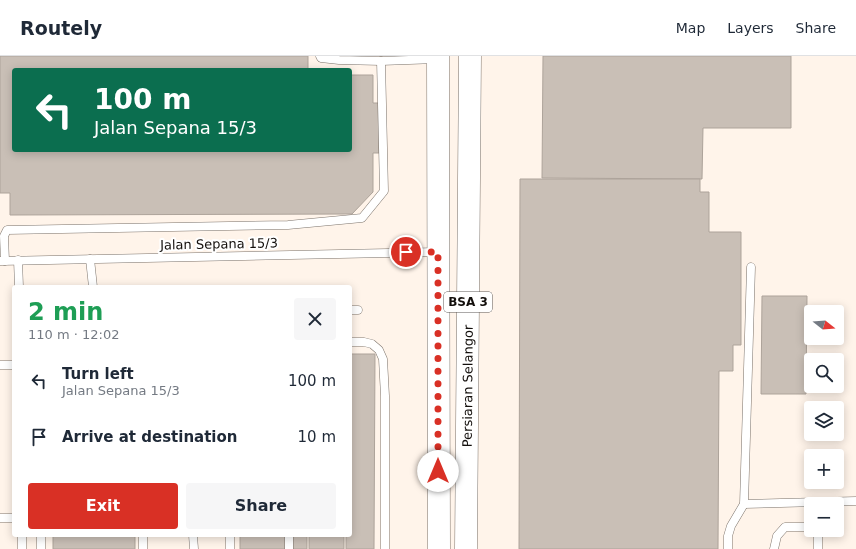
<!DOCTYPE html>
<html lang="en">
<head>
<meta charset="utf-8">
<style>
  body { margin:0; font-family:"DejaVu Sans",sans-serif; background:#f6f6f7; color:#1f2937; height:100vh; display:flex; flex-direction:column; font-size:15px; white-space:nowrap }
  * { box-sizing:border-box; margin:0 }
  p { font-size:13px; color:#747a83 }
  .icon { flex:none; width:22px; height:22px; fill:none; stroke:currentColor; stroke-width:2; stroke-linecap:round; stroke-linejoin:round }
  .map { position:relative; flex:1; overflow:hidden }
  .panel { position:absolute; left:12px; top:229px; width:340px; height:252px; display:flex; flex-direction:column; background:#fff; border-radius:4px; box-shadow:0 2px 10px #0003 }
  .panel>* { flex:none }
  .banner { position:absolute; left:12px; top:12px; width:340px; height:84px; border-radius:4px; box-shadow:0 2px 10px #0003; background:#0b6e4f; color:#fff; overflow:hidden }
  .needle { width:26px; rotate:107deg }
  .controls { position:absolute; left:804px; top:249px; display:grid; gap:8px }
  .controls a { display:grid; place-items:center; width:40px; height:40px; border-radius:4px; background:#fff; box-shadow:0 2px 10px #0003; font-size:20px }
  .pin { position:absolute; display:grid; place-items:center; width:34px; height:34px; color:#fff; margin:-17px; border:2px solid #fff; border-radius:50%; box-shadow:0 1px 4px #0007 }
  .me { position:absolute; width:44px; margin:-22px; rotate:0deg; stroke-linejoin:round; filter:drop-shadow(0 0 3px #0008) }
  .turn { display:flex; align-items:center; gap:14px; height:84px; padding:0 16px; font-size:18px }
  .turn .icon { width:52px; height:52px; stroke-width:2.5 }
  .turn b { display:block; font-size:28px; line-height:34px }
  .round { display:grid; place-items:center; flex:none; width:42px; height:42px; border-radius:4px; background:#f6f6f7 }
  .head { display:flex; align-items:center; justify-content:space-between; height:68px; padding:0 16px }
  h1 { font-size:24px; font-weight:600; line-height:30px; color:#1e9e55 }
  .cta { display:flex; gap:8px; margin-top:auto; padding:8px 16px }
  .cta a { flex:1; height:46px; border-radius:4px; background:#d93025; color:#fff; font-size:16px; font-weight:600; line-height:46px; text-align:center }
  .cta a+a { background:#f6f6f7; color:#1f2937 }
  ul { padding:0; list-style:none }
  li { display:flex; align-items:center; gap:12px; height:56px; padding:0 16px }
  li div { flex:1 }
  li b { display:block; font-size:15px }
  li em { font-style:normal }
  header { display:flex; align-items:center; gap:24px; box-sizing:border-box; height:56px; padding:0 20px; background:#fff; border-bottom:1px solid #e0e1e3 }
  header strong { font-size:19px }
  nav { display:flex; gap:22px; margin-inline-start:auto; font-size:14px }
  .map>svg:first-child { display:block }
  .building { fill:#c9bfb6; stroke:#ada39a }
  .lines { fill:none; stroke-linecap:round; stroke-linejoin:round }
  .service-casing { stroke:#7c736b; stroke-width:9 }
  .primary-casing { stroke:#7c736b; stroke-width:23 }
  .service { stroke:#fff; stroke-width:8 }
  .primary { stroke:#fff; stroke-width:22 }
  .route { stroke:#d93025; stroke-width:7; stroke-dasharray:0 12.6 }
  .labels { text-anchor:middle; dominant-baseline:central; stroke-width:4; stroke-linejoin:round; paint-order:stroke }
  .shield { fill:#fff; stroke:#5a5755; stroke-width:1 }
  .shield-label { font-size:12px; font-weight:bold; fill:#130f0c }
  .street-label { font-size:13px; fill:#130f0c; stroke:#fff }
</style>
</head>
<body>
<header>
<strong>Routely</strong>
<nav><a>Map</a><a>Layers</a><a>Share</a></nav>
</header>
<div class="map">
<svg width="856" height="493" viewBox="0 0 856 493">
  <rect width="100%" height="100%" fill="#fff4ea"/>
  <!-- building -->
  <g class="building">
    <path d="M0,0H308V14H14V94H350V19H373V47H379V97H373V136L352,158L10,159V137H0Z"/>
    <path d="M543,0H791V72H703L702,123L542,122Z"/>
    <path d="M520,123H700V136H709V176H741V289H733V315H719L718,493H519Z"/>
    <path d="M762,240H807L806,338H761Z"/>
    <path d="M350,298H375L374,493H346V479H350Z"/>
    <rect x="53" y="479" width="82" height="14"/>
    <rect x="240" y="479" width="67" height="14"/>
    <rect x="309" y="479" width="35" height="14"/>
  </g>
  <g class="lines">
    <!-- service casing -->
    <g class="service-casing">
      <g id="service">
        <path d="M320,0L321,2L339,4L381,5L437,3"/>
        <path d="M90,203L93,231"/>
        <path d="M18,204L19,231"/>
        <path d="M1,205L437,196"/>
        <path d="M5,205L4,180L7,174L288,169L362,162L384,135L381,5"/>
        <path d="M350,254H358"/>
        <path d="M350,286H364L372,288L379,294L383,303L385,340V493"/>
        <path d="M0,309H14"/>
        <path d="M744,448L856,445"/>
        <path d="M0,462H14"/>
        <path d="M22,479V493"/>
        <path d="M41,479V493"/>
        <path d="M193,479L194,493"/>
        <path d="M230,479V493"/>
        <path d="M143,493V479"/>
        <path d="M289,493V479"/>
        <path d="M728,493V480L731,470L744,448L751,211"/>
        <path d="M774,493L777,480L785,471H811"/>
        <path d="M818,493V474"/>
      </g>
    </g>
    <!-- primary casing -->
    <g class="primary-casing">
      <g id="primary">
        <path d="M438,0L439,493"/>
        <path id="s1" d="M466,493L470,0"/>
      </g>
    </g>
    <!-- service -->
    <use href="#service" class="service"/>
    <!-- primary -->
    <use href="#primary" class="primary"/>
  </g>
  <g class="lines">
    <!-- route -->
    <path class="route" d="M406,196H438V415"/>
  </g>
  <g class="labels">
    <!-- shield labels -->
    <rect class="shield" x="444" y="236" width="48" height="20" rx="3"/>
    <g class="shield-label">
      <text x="468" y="246">BSA 3</text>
    </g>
    <!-- street labels -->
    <g class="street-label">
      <text transform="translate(219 188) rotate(-1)">Jalan Sepana 15/3</text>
      <text stroke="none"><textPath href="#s1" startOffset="163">Persiaran Selangor</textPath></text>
    </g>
  </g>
</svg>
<div class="controls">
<a><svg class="needle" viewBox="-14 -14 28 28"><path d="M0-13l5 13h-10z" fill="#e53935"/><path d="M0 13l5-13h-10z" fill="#747a83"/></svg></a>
<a><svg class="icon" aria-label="search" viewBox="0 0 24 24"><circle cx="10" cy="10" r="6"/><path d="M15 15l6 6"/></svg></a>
<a><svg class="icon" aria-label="layers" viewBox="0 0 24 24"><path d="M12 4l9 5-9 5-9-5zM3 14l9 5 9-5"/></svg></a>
<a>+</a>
<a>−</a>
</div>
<div class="pin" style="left:406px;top:196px;background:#d93025"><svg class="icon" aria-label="arrive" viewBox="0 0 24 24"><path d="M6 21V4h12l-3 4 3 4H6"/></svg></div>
<svg class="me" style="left:438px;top:415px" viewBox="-20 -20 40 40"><circle r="19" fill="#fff"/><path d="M0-13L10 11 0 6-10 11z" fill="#d93025"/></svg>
<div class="banner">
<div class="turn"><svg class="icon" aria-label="left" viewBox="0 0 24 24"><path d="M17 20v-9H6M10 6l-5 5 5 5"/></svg><div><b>100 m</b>Jalan Sepana 15/3</div></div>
</div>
<section class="panel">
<div class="head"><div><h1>2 min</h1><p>110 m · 12:02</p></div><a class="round"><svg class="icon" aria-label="close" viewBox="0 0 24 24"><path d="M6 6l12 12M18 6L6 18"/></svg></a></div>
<ul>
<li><svg class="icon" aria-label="left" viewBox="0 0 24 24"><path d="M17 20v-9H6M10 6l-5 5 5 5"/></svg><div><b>Turn left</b><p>Jalan Sepana 15/3</p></div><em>100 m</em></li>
<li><svg class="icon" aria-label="arrive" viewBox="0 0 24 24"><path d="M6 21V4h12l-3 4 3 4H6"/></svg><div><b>Arrive at destination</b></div><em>10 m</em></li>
</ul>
<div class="cta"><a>Exit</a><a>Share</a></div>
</section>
</div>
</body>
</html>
